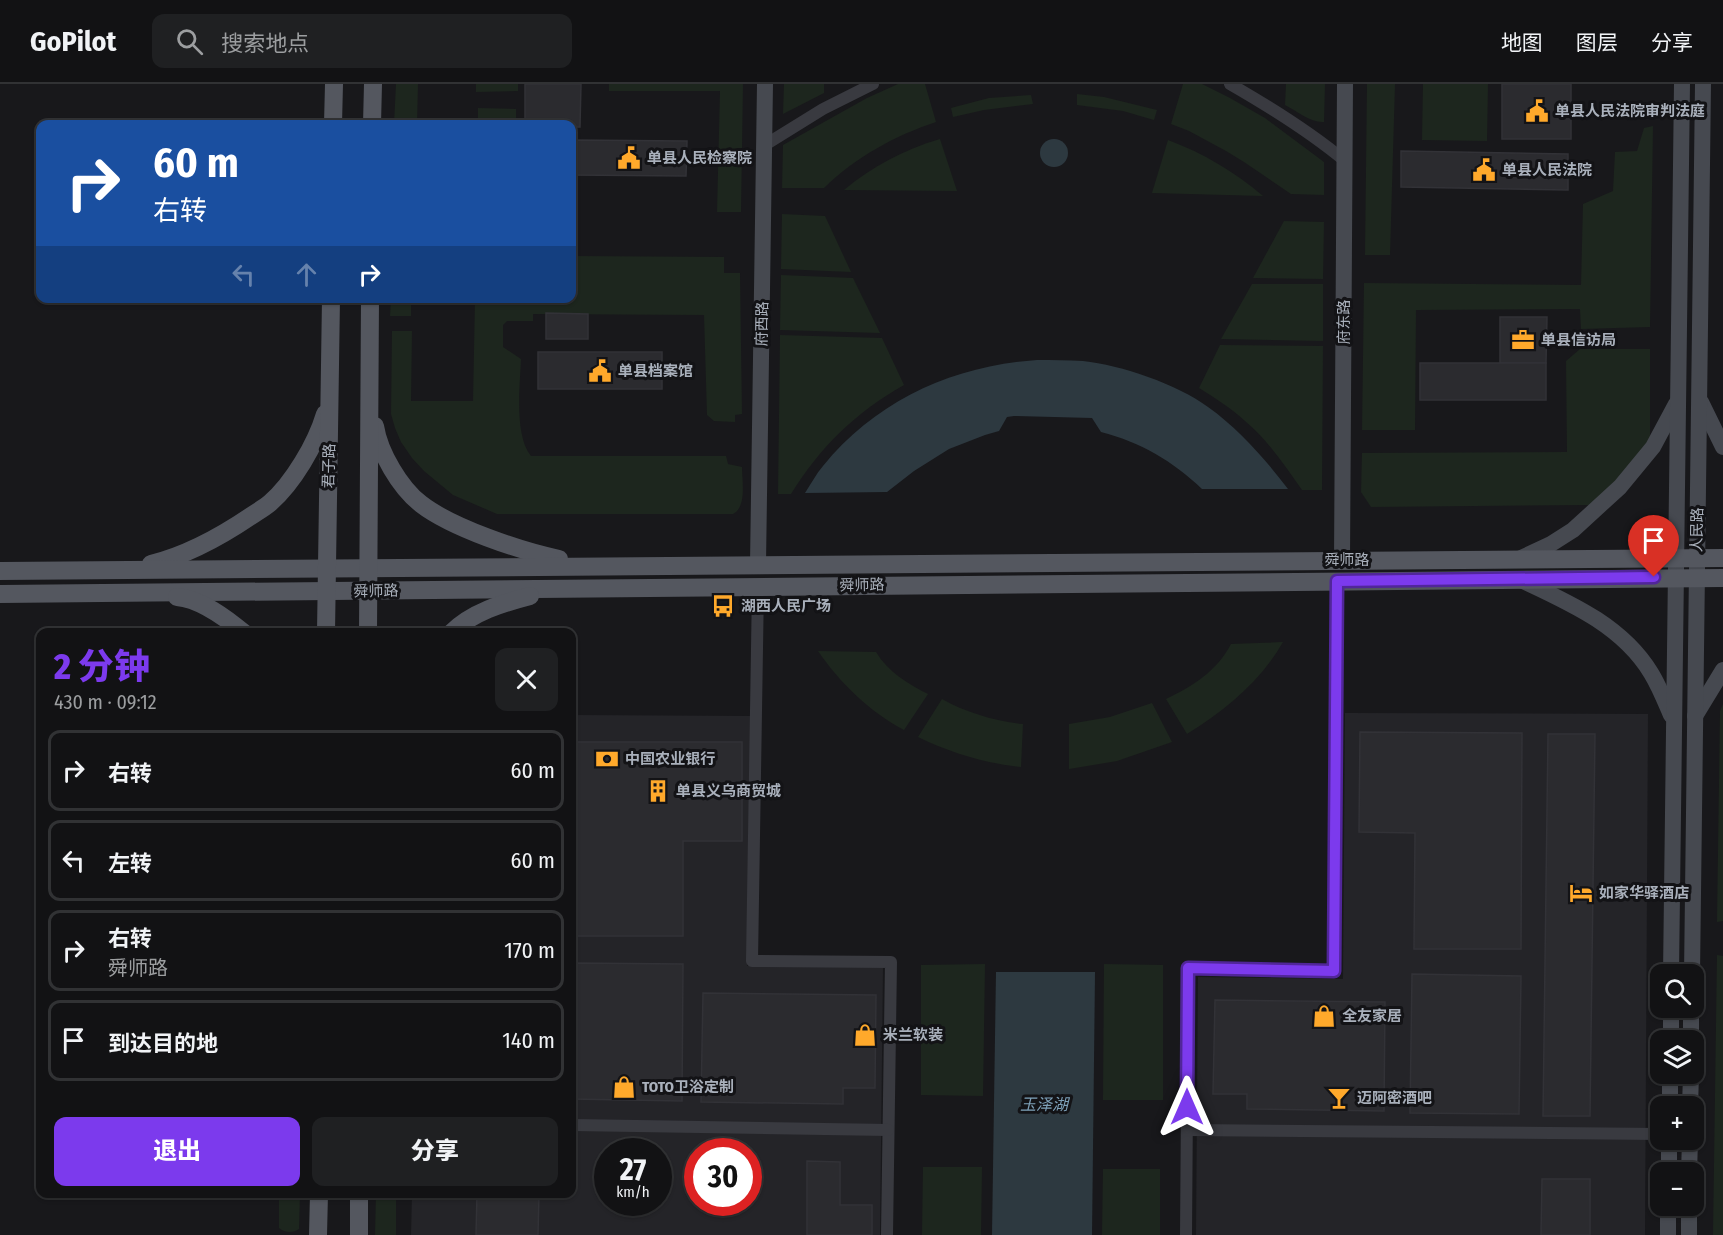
<!DOCTYPE html>
<html lang="zh">
<head>
<meta charset="utf-8">
<style>
  body { margin:0; font-family:"Fira Sans Condensed","Noto Sans SC",sans-serif; background:#1f2022; color:#f1f3f6; height:100vh; display:flex; flex-direction:column; font-size:22px; white-space:nowrap }
  * { box-sizing:border-box; margin:0 }
  p { font-size:20px; color:#9c9ea0 }
  .icon { flex:none; width:33px; height:33px; fill:none; stroke:currentColor; stroke-width:2; stroke-linecap:round; stroke-linejoin:round }
  .map { position:relative; flex:1; overflow:hidden }
  .side { position:absolute; left:36px; top:544px; width:540px; height:570px; display:flex; flex-direction:column; background:#121214; border-radius:12px; box-shadow:0 2px 4px #0004,0 0 0 2px #313234 }
  .side>* { flex:none }
  .guide { position:absolute; left:36px; top:36px; width:540px; height:183px; border-radius:12px; box-shadow:0 2px 4px #0004,0 0 0 2px #313234; background:#1a4fa0; color:#fff; overflow:hidden }
  .controls { position:absolute; left:1650px; top:880px; display:grid; gap:12px }
  .controls a { display:grid; place-items:center; width:54px; height:54px; border-radius:12px; background:#121214; box-shadow:0 2px 4px #0004,0 0 0 2px #313234; font-size:30px }
  .speed { position:absolute; left:594px; top:1054px; display:flex; gap:12px; font-size:30px; font-weight:700; text-align:center }
  .speed>* { display:grid; place-content:center; width:78px; height:78px; border-radius:50%; background:#121214; box-shadow:0 2px 4px #0004,0 0 0 2px #313234; line-height:1 }
  .speed small { font-size:15px; font-weight:400 }
  .speed .limit { border:9px solid #d22; background:#fff; color:#111 }
  .pin { position:absolute; display:grid; place-items:center; width:51px; height:51px; color:#fff; margin:-62px -26px; border-radius:50% 50% 50% 0; rotate:-45deg; box-shadow:0 0 6px #0007 }
  .pin .icon { rotate:45deg }
  .me { position:absolute; width:66px; margin:-33px; rotate:0deg; stroke-linejoin:round; filter:drop-shadow(0 0 4px #0008) }
  .turn { display:flex; align-items:center; gap:21px; height:126px; padding:0 18px; font-size:27px }
  .turn .icon { width:78px; height:78px; stroke-width:2.5 }
  .turn b { display:block; font-size:42px; line-height:51px }
  .lanes { display:flex; align-items:center; height:57px; padding:0 18px; background:#0003; justify-content:center; gap:30px; direction:ltr }
  .lanes .off { opacity:.35 }
  .round { display:grid; place-items:center; flex:none; width:63px; height:63px; border-radius:12px; background:#1f2022 }
  .overview { display:flex; align-items:center; justify-content:space-between; height:102px; padding:0 18px }
  h1 { font-size:36px; font-weight:800; line-height:45px; color:#7c3aed }
  .button { display:flex; gap:12px; margin-top:auto; padding:12px 18px }
  .button a { flex:1; height:69px; border-radius:12px; background:#7c3aed; color:#fff; font-size:24px; font-weight:800; line-height:69px; text-align:center }
  .button a+a { background:#1f2022; color:#f1f3f6 }
  ul { padding:0; list-style:none }
  li { display:flex; align-items:center; gap:18px; height:81px; margin:0 12px 9px; padding:0 6px; border:3px solid #313234; border-radius:12px }
  li div { flex:1 }
  li b { display:block; font-size:22px }
  li em { font-style:normal }
  header { display:flex; align-items:center; gap:36px; box-sizing:border-box; height:84px; padding:0 30px; background:#121214; border-bottom:2px solid #313234 }
  header strong { font-size:28px }
  nav { display:flex; gap:33px; margin-inline-start:auto; font-size:21px }
  .search { width:420px; height:54px; background:#1f2022; display:flex; align-items:center; gap:15px; box-sizing:border-box; padding:0 21px; border-radius:12px; color:#9c9ea0; font-size:22px }
  .map>svg:first-child { display:block }
  .built { fill:#242428; fill-rule:evenodd }
  .green { fill:#1d261e }
  .water { fill:#2d3940 }
  .building { fill:#2b2b2f; stroke:#323237; stroke-width:1.5 }
  .lines { fill:none; stroke-linecap:round; stroke-linejoin:round }
  .street { stroke:#393a40; stroke-width:12 }
  .secondary { stroke:#464950; stroke-width:16 }
  .primary { stroke:#54575f; stroke-width:18 }
  .route-casing { stroke:#51269a; stroke-width:15 }
  .route { stroke:#7c3aed; stroke-width:10 }
  .labels { text-anchor:middle; dominant-baseline:central; stroke-width:6; stroke-linejoin:round; paint-order:stroke }
  .poi-label { font-size:15px; font-weight:bold; fill:#a9b0bb; stroke:#131316; text-anchor:start }
  .street-label { font-size:15px; fill:#a9b0bb; stroke:#131316 }
  .water-label { font-size:16px; font-style:italic; fill:#7ea1b9; stroke:#131316 }
</style>
</head>
<body>
<header>
<strong>GoPilot</strong>
<div class="search"><svg class="icon" aria-label="search" viewBox="0 0 24 24"><circle cx="10" cy="10" r="6"/><path d="M15 15l6 6"/></svg>搜索地点</div>
<nav><a>地图</a><a>图层</a><a>分享</a></nav>
</header>
<div class="map">
<svg width="1723" height="1151" viewBox="0 0 1723 1151">
  <rect width="100%" height="100%" fill="#18181b"/>
  <!-- built -->
  <g class="built">
    <path d="M1345,629L1648,630L1645,1151H1196L1198,893L1343,895Z"/>
    <path d="M572,631L752,632L747,882L883,883L880,1151H411L412,1110H572ZM608,1068H658V1119H608ZM698,1068H748V1119H698Z"/>
  </g>
  <!-- green -->
  <g class="green">
    <path d="M396,0H418L417,40H394Z"/>
    <path d="M476,0H518V7L476,8Z"/>
    <path d="M609,0H743L741,128H717L720,7H609Z"/>
    <path d="M784,0H824V9L783,30Z"/>
    <path d="M898,0H925L936,38C894,52 856,73 824,104H782L783,61L867,14Z"/>
    <path d="M1183,0H1202L1230,14L1265,34L1324,78V111L1291,110L1244,78L1226,67L1189,47L1171,40Z"/>
    <path d="M1286,0H1325L1324,38C1311,39 1297,27 1285,21Z"/>
    <path d="M1367,0H1395L1390,171H1365Z"/>
    <path d="M1423,0H1488L1487,57L1422,56Z"/>
    <path d="M1077,10L1104,13L1157,26L1154,36L1123,27L1077,21Z"/>
    <path d="M1031,11L1033,20L984,26L953,33L951,24L989,14Z"/>
    <path d="M478,24L516,25V40H478Z"/>
    <path d="M1653,42L1650,243L1581,245L1580,225L1416,226L1415,346H1362L1364,199L1581,201L1583,120L1613,107L1615,68L1637,67L1644,44Z"/>
    <path d="M940,55L957,107L844,106C873,82 903,66 940,55Z"/>
    <path d="M1168,56C1203,69 1235,88 1263,112L1152,109Z"/>
    <path d="M782,130L825,132L851,188L781,185Z"/>
    <path d="M1284,137L1324,138L1323,195L1253,194Z"/>
    <path d="M572,172L724,173V189H740L742,330L735,331V338L714,337L707,331L704,231L533,230V237H507L503,241V263L521,275C520,302 514,351 531,372H726L728,380L742,383C742,397 747,423 733,430H497L453,411L424,387L412,374L401,358L395,344L391,330L392,247H412L411,317H473L475,215L572,214Z"/>
    <path d="M781,191L853,194L880,249L780,246Z"/>
    <path d="M1252,200H1323V257L1221,255Z"/>
    <path d="M391,215H411V232H390Z"/>
    <path d="M780,251L882,254L904,301C855,329 821,362 791,410H778Z"/>
    <path d="M1220,261L1323,262L1322,406H1302C1285,382 1268,356 1245,337C1231,324 1215,314 1199,304Z"/>
    <path d="M1580,265H1650V356L1619,394L1590,421L1371,423L1361,408L1362,369L1567,368L1566,277Z"/>
    <path d="M1283,558C1261,597 1224,627 1187,650L1166,615C1193,602 1217,587 1231,560Z"/>
    <path d="M818,567L876,568C888,588 908,600 928,610L904,646C870,628 840,599 818,567Z"/>
    <path d="M942,615C967,629 995,637 1023,640L1021,683C984,679 951,669 918,653Z"/>
    <path d="M1152,619L1172,658L1117,677L1069,685V640L1110,633Z"/>
    <path d="M1723,620V837L1717,838L1720,627Z"/>
    <path d="M1717,871L1723,872V1151H1713Z"/>
    <path d="M985,880L983,1012L921,1011V881Z"/>
    <path d="M1104,880L1163,881V1016H1103Z"/>
    <path d="M923,1083H982L981,1151H922Z"/>
    <path d="M1103,1085H1160V1151H1102Z"/>
    <path d="M279,1110H300L299,1145C293,1149 285,1149 279,1144Z"/>
    <path d="M376,1110H396V1151H375Z"/>
  </g>
  <!-- water -->
  <g class="water">
    <circle cx="1054" cy="69" r="14"/>
    <path d="M1037,276C1052,276 1068,276 1083,277C1121,281 1177,300 1208,323C1239,345 1265,375 1288,405H1202C1173,377 1140,358 1101,348L1092,334L1014,332L1007,333L999,347L985,351L949,365L914,387L887,408L805,409C811,400 816,390 823,382C877,316 953,282 1037,276Z"/>
    <path d="M996,888H1095L1092,1151H992Z"/>
  </g>
  <!-- building -->
  <g class="building">
    <path d="M525,0H581L580,43H572V40H525Z"/>
    <rect x="1502" y="0" width="69" height="55"/>
    <path d="M572,56L687,57L686,92L572,91Z"/>
    <path d="M1401,67L1568,70V106L1401,103Z"/>
    <path d="M546,229L588,230V255H546Z"/>
    <path d="M1500,233H1547L1546,279H1500Z"/>
    <rect x="538" y="268" width="124" height="37"/>
    <rect x="1420" y="279" width="126" height="37"/>
    <path d="M1360,648L1522,649L1521,865H1414L1415,749L1359,748Z"/>
    <path d="M1548,650H1595L1590,1032H1543Z"/>
    <path d="M574,658H742V757H683V852H574Z"/>
    <path d="M574,879L683,880L682,1017L572,1015Z"/>
    <path d="M1412,890L1521,892L1519,1030L1410,1029Z"/>
    <path d="M703,909L876,911L875,1004H843V1020L701,1018Z"/>
    <path d="M1215,916L1385,918L1384,1027L1247,1025V1010H1213Z"/>
    <path d="M807,1077L840,1078V1121H872V1151H807Z"/>
    <path d="M1542,1095H1590V1151H1541Z"/>
    <path d="M477,1110H539L538,1151H476Z"/>
  </g>
  <g class="lines">
    <!-- street -->
    <g class="street">
      <path d="M1230,0C1270,23 1309,47 1345,77"/>
      <path d="M765,61L823,25L873,0"/>
      <path d="M758,502L752,877L891,878L887,1151"/>
      <path d="M572,1041L888,1046"/>
      <path d="M1187,1046L1660,1050"/>
      <path d="M1186,1151L1188,884L1334,887L1337,497"/>
    </g>
    <!-- secondary -->
    <g class="secondary">
      <path d="M1701,318L1723,363"/>
      <path d="M1519,475L1551,460L1573,446L1620,403L1653,363L1676,320"/>
      <path d="M1342,476L1345,0"/>
      <path d="M758,480L765,0"/>
      <path d="M1519,495C1568,518 1622,541 1651,589C1659,602 1665,617 1671,631"/>
      <path d="M1695,632L1723,586"/>
      <path d="M1671,891L1682,0"/>
      <path d="M1692,891L1703,0"/>
      <path d="M1671,957V924"/>
      <path d="M1691,957V924"/>
      <path d="M1670,1023V990"/>
      <path d="M1690,1023L1691,990"/>
      <path d="M1669,1089V1056"/>
      <path d="M1689,1089L1690,1056"/>
      <path d="M1668,1151V1122"/>
      <path d="M1689,1151V1122"/>
    </g>
    <!-- primary -->
    <g class="primary">
      <path d="M333,40L334,0"/>
      <path d="M372,40L373,0"/>
      <path d="M375,342C379,368 400,404 421,420C452,444 521,467 559,475"/>
      <path d="M151,480C188,471 220,453 251,432C257,428 264,424 270,419C293,399 316,360 325,330"/>
      <path d="M0,487L1723,474"/>
      <path d="M0,510L1723,494"/>
      <path d="M177,513C201,515 226,534 244,549"/>
      <path d="M326,549L331,214"/>
      <path d="M368,549L370,214"/>
      <path d="M451,549C472,528 503,519 530,512"/>
      <path d="M318,1151L319,1110"/>
      <path d="M359,1151V1110"/>
    </g>
  </g>
  <g class="lines">
    <!-- route casing -->
    <g class="route-casing">
      <path id="route" d="M1187,1023L1188,884L1334,887L1337,497L1654,493"/>
    </g>
    <!-- route -->
    <use href="#route" class="route"/>
  </g>
  <!-- icons -->
  <defs>
    <g id="civic-bare" transform="scale(1.8)"><path d="M-.6-6.5H3V-4.5H.6V-3L4-1V1h2V6H-6V1h2V-1L-.6-3ZM-1.2 2.5V6h2.4V2.5Z" fill="#ffa92b" stroke="#131316" stroke-width="2.5" paint-order="stroke"/></g>
    <g id="office-bare" transform="scale(1.8)"><path d="M-6-3h4V-5.5h4V-3h4V5H-6ZM-1-4.5V-3h2v-1.5ZM-6 0V1H6V0Z" fill="#ffa92b" stroke="#131316" stroke-width="2.5" paint-order="stroke"/></g>
    <g id="bus-bare" transform="scale(1.8)"><path d="M-5-6H5V4H4V6H2V4H-2V6H-4V4H-5ZM-3.5-4V0h7V-4ZM-3.5 1.2v1.5H-2V1.2ZM2 1.2v1.5H3.5V1.2Z" fill="#ffa92b" stroke="#131316" stroke-width="2.5" paint-order="stroke"/></g>
    <g id="bank-bare" transform="scale(1.8)"><path d="M-6-4H6V4H-6ZM0-2.3a2.3 2.3 0 1 0 0 4.6a2.3 2.3 0 1 0 0-4.6Z" fill="#ffa92b" stroke="#131316" stroke-width="2.5" paint-order="stroke"/></g>
    <g id="building-bare" transform="scale(1.8)"><path d="M-4-6H4V6H1V3H-1V6H-4ZM-2.5-4.3h1.7v1.8h-1.7ZM.8-4.3h1.7v1.8H.8ZM-2.5-1h1.7V.8h-1.7ZM.8-1h1.7V.8H.8Z" fill="#ffa92b" stroke="#131316" stroke-width="2.5" paint-order="stroke"/></g>
    <g id="hotel-bare" transform="scale(1.8)"><path d="M-6-4.5h1.5V1H6V5H4.5V3h-9V5H-6ZM-4 0a1.8 1.8 0 1 1 3.6 0ZM.5 0V-2.5h3Q6-2.5 6 0Z" fill="#ffa92b" stroke="#131316" stroke-width="2.5" paint-order="stroke"/></g>
    <g id="shop-bare" transform="scale(1.8)"><path d="M-5-2.5h2.3a2.7 3.5 0 0 1 5.4 0H5L5.5 6h-11ZM-1.5-2.5h3a1.5 2.3 0 0 0-3 0Z" fill="#ffa92b" stroke="#131316" stroke-width="2.5" paint-order="stroke"/></g>
    <g id="bar-bare" transform="scale(1.8)"><path d="M-6-5H6L.8 .8V4.5H3.5V6h-7V4.5H-.8V.8Z" fill="#ffa92b" stroke="#131316" stroke-width="2.5" paint-order="stroke"/></g>
  </defs>
  <g fill-rule="evenodd">
    <use href="#civic-bare" x="1537" y="27"/>
    <use href="#civic-bare" x="629" y="74"/>
    <use href="#civic-bare" x="1484" y="86"/>
    <use href="#office-bare" x="1523" y="256"/>
    <use href="#civic-bare" x="600" y="287"/>
    <use href="#bus-bare" x="723" y="522"/>
    <use href="#bank-bare" x="607" y="675"/>
    <use href="#building-bare" x="658" y="707"/>
    <use href="#hotel-bare" x="1581" y="809"/>
    <use href="#shop-bare" x="1324" y="932"/>
    <use href="#shop-bare" x="865" y="951"/>
    <use href="#shop-bare" x="624" y="1003"/>
    <use href="#bar-bare" x="1339" y="1014"/>
  </g>
  <g class="labels">
    <!-- poi labels -->
    <g class="poi-label">
      <text x="1555" y="27">单县人民法院审判法庭</text>
      <text x="647" y="74">单县人民检察院</text>
      <text x="1502" y="86">单县人民法院</text>
      <text x="1541" y="256">单县信访局</text>
      <text x="618" y="287">单县档案馆</text>
      <text x="741" y="522">湖西人民广场</text>
      <text x="625" y="675">中国农业银行</text>
      <text x="676" y="707">单县义乌商贸城</text>
      <text x="1599" y="809">如家华驿酒店</text>
      <text x="1342" y="932">全友家居</text>
      <text x="883" y="951">米兰软装</text>
      <text x="642" y="1003">TOTO卫浴定制</text>
      <text x="1357" y="1014">迈阿密酒吧</text>
    </g>
    <!-- street labels -->
    <g class="street-label">
      <text transform="translate(1344 238) rotate(-90)">府东路</text>
      <text transform="translate(762 240) rotate(-89)">府西路</text>
      <text transform="translate(329 382) rotate(-89)">君子路</text>
      <text transform="translate(1697 446) rotate(-89)">人民路</text>
      <text x="1347" y="476">舜师路</text>
      <text transform="translate(862 501) rotate(-1)">舜师路</text>
      <text transform="translate(376 507) rotate(-1)">舜师路</text>
    </g>
    <!-- water labels -->
    <g class="water-label">
      <text x="1044" y="1020">玉泽湖</text>
    </g>
  </g>
</svg>
<div class="controls">
<a><svg class="icon" aria-label="search" viewBox="0 0 24 24"><circle cx="10" cy="10" r="6"/><path d="M15 15l6 6"/></svg></a>
<a><svg class="icon" aria-label="layers" viewBox="0 0 24 24"><path d="M12 4l9 5-9 5-9-5zM3 14l9 5 9-5"/></svg></a>
<a>+</a>
<a>−</a>
</div>
<div class="speed"><div>27<small>km/h</small></div><div class="limit">30</div></div>
<div class="pin" style="left:1654px;top:493px;background:#d93025"><svg class="icon" aria-label="arrive" viewBox="0 0 24 24"><path d="M6 21V4h12l-3 4 3 4H6"/></svg></div>
<svg class="me" style="left:1187px;top:1023px" viewBox="-20 -20 40 40"><path d="M0-17L14 15 0 8-14 15z" fill="#7c3aed" stroke="#fff" stroke-width="4"/></svg>
<div class="guide">
<div class="turn"><svg class="icon" aria-label="right" viewBox="0 0 24 24"><path d="M7 20v-9h11M14 6l5 5-5 5"/></svg><div><b>60 m</b>右转</div></div>
<div class="lanes"><svg class="icon off" aria-label="left" viewBox="0 0 24 24"><path d="M17 20v-9H6M10 6l-5 5 5 5"/></svg><svg class="icon off" aria-label="ahead" viewBox="0 0 24 24"><path d="M12 20V5M6 11l6-6 6 6"/></svg><svg class="icon" aria-label="right" viewBox="0 0 24 24"><path d="M7 20v-9h11M14 6l5 5-5 5"/></svg></div>
</div>
<section class="side">
<div class="overview"><div><h1>2 分钟</h1><p>430 m · 09:12</p></div><a class="round"><svg class="icon" aria-label="close" viewBox="0 0 24 24"><path d="M6 6l12 12M18 6L6 18"/></svg></a></div>
<ul>
<li><svg class="icon" aria-label="right" viewBox="0 0 24 24"><path d="M7 20v-9h11M14 6l5 5-5 5"/></svg><div><b>右转</b></div><em>60 m</em></li>
<li><svg class="icon" aria-label="left" viewBox="0 0 24 24"><path d="M17 20v-9H6M10 6l-5 5 5 5"/></svg><div><b>左转</b></div><em>60 m</em></li>
<li><svg class="icon" aria-label="right" viewBox="0 0 24 24"><path d="M7 20v-9h11M14 6l5 5-5 5"/></svg><div><b>右转</b><p>舜师路</p></div><em>170 m</em></li>
<li><svg class="icon" aria-label="arrive" viewBox="0 0 24 24"><path d="M6 21V4h12l-3 4 3 4H6"/></svg><div><b>到达目的地</b></div><em>140 m</em></li>
</ul>
<div class="button"><a>退出</a><a>分享</a></div>
</section>
</div>
</body>
</html>
